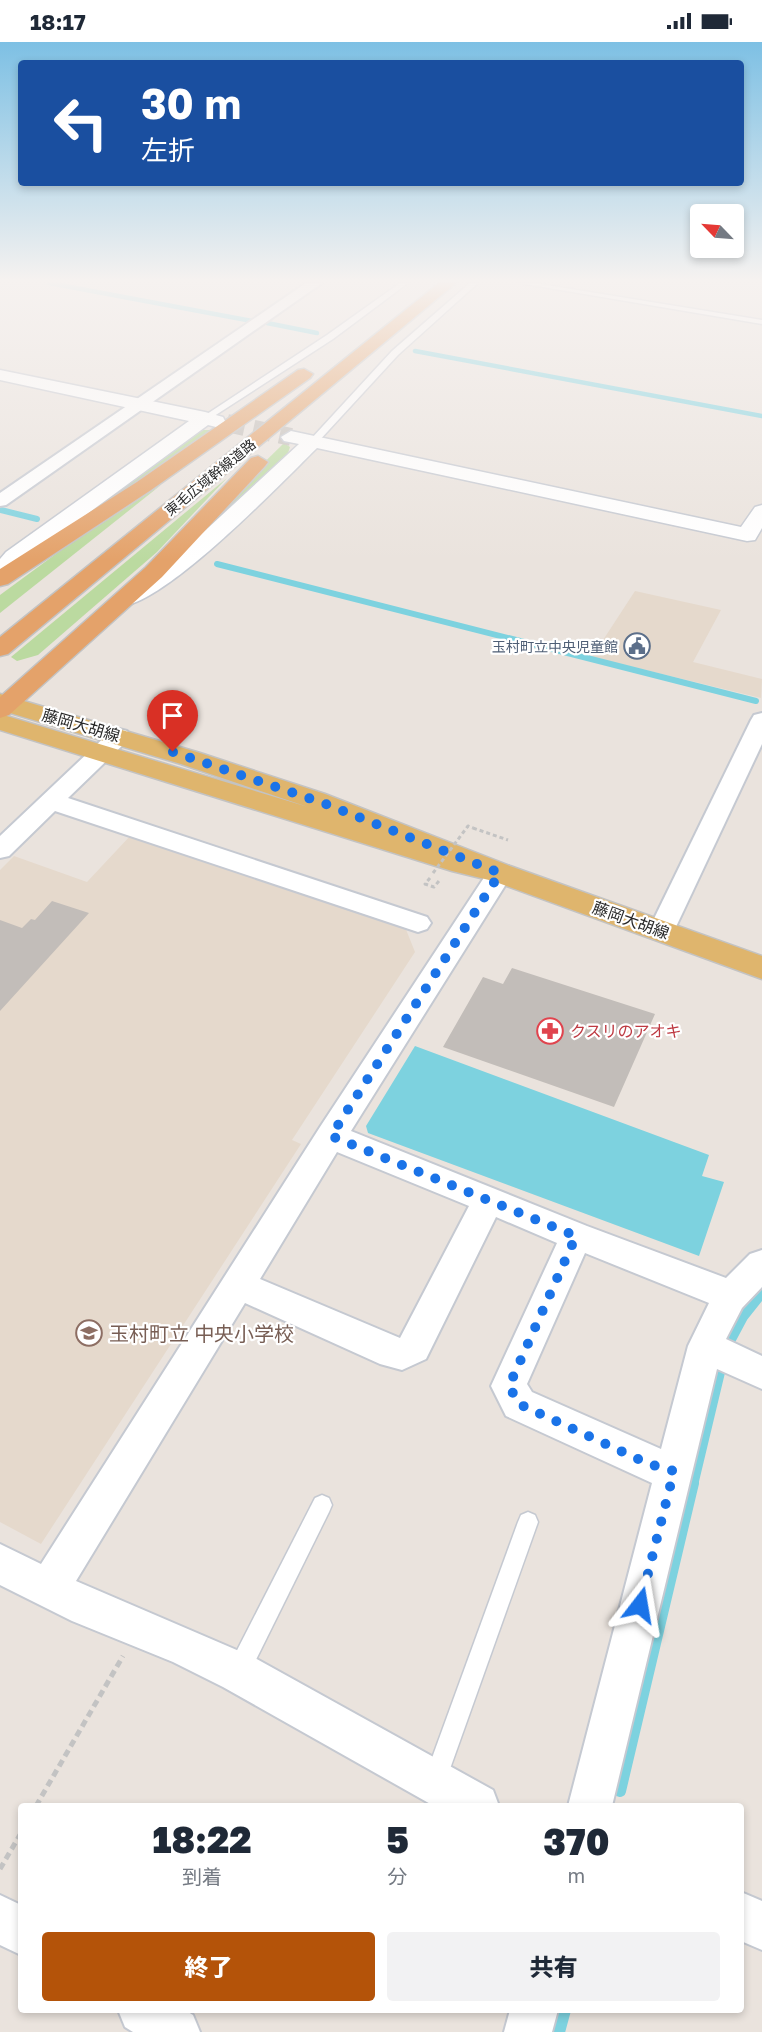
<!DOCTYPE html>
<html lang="ja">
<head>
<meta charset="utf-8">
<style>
  body { margin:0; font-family:"Golos Text","Noto Sans JP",sans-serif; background:#f2f2f3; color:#1f2937; height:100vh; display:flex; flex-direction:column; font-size:22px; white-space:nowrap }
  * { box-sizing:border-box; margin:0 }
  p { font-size:20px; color:#747a83 }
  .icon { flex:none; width:33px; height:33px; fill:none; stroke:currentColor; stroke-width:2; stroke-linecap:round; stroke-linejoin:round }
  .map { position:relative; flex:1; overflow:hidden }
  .drawer { position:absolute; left:18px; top:1761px; width:726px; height:210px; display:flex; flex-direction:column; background:#fff; border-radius:6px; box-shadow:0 3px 9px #0003 }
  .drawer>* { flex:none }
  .banner { position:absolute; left:18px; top:18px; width:726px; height:126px; border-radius:6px; box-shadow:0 3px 9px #0003; background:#1a4fa0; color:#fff; overflow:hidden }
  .needle { width:39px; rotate:295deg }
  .controls { position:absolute; left:690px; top:162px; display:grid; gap:12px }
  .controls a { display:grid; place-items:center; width:54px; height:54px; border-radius:6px; background:#fff; box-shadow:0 3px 9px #0003; font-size:30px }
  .pin { position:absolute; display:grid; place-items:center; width:51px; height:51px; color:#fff; margin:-62px -26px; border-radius:50% 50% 50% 0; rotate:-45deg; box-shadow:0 0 6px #0007 }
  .pin .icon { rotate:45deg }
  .me { position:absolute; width:66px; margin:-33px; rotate:14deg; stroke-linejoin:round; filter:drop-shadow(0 0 4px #0008) }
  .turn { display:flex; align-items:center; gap:21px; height:126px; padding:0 24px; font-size:27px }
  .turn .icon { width:78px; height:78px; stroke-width:2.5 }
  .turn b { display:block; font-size:42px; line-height:51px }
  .eta { display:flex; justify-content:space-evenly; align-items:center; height:102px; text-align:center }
  .eta b { font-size:36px; font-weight:800; line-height:42px }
  .button { display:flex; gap:12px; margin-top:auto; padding:12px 24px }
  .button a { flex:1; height:69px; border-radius:6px; background:#b45309; color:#fff; font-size:24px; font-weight:800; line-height:69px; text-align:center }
  .button a+a { background:#f2f2f3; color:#1f2937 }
  .status { display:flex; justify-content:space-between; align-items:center; height:42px; padding:0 30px; background:#fff; direction:ltr }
  .status svg { height:16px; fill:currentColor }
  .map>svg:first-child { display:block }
  .education { fill:#e5d9cc }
  .green { fill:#bbdaa0 }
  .water { fill:#7dd2df }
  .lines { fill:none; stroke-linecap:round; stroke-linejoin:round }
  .stream-far3 { stroke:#7dd2df; stroke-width:4.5 }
  .stream-far2 { stroke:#7dd2df; stroke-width:6 }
  .stream-far1 { stroke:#7dd2df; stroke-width:10 }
  .stream { stroke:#7dd2df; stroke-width:12 }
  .building { fill:#c2bdb9 }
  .tertiary-tunnel { stroke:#c3beb9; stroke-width:18; stroke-dasharray:18 9; stroke-linecap:butt }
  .service-casing { stroke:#c5c9d1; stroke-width:3 }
  .minor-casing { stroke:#c5c9d1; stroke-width:4 }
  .tertiary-casing { stroke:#c5c9d1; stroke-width:3 }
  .primary-casing { stroke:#c3c3c3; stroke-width:3 }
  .trunk-casing { stroke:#c3c3c3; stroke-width:3 }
  .path-far1 { stroke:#c3c3c3; stroke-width:3; stroke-dasharray:4 3; stroke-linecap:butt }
  .path { stroke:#c3c3c3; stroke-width:5; stroke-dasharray:7 4.5; stroke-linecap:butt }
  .service { fill:#fff; fill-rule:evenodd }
  .minor { fill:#fff; fill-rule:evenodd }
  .tertiary { fill:#fff; fill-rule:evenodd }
  .primary { fill:#dfb56d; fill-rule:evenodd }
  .trunk { fill:#e4a26a; fill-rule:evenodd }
  .path-bridge { stroke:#c3c3c3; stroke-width:3; stroke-dasharray:4 3; stroke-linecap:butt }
  .route { stroke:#1a73e8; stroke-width:10; stroke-dasharray:0 18 }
  .labels { text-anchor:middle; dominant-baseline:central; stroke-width:4.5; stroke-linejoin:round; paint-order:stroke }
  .far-street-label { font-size:14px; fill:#292929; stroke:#fff }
  .far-service-label { font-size:14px; fill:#4e5e75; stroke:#fff; text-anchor:end }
  .street-label { font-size:16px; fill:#292929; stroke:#fff }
  .health-label { font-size:16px; fill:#be3a42; stroke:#fff; text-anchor:start }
  .near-education-label { font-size:20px; fill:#785e54; stroke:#fff; text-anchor:start }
</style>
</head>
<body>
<div class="status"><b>18:17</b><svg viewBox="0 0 49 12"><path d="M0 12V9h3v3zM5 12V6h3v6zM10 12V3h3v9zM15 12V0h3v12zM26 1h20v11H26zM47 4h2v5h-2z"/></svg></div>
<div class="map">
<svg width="762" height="1990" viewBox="0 0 762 1990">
  <rect width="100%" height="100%" fill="#eae3dd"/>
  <!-- education -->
  <g class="education">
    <path d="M635,549L721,568L693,620L762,637L761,656L592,615Z"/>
    <path d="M131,793L405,885L415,910L292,1098L301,1102L41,1502L0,1480V828L14,814L87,840Z"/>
  </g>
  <!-- green -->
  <g class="green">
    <path d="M203,388H218L30,512L196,391Z"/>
    <path d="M284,401L290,405L288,411L173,521L230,454Z"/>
    <path d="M227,436L157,510L38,613L17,619L11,615Z"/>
    <path d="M161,443L0,571V553L64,506Z"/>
  </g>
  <!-- water -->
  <path class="water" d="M415,1004L709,1113L702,1134L724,1140L699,1214L368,1091L366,1084Z"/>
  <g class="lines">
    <!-- stream-far3 -->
    <g class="stream-far3">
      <path d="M49,241L252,279"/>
      <path d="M267,281L317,291"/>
      <path d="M415,309L762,374"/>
    </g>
    <!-- stream-far2 -->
    <g class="stream-far2">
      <path d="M1,468L37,477"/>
      <path d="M217,522L756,659"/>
    </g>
    <!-- stream-far1 -->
    <g class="stream-far1">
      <path d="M727,1305L743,1275L762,1251"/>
      <path d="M693,1443L721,1326"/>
    </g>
    <!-- stream -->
    <g class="stream">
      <path d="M620,1749L693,1441"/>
      <path d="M559,1990L565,1968"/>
    </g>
  </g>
  <!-- building -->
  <g class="building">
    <path d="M52,859L89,871L0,969V878L22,886L31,877L35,878Z"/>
    <path d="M512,926L655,972L614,1065L443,1005L483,935L503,942Z"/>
  </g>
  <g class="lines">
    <!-- tertiary-tunnel -->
    <path class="tertiary-tunnel" d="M227,381L291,395"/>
    <!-- service casing -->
    <g class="service-casing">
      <g id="service">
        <path d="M400,241H408L333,297L208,378L201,376L327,293Z"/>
        <path d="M470,241H478L398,313L317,401H311V397L392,309Z"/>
        <path d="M519,241H534L762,278V282Z"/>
        <path d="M322,1453L329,1456L332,1463L329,1470L246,1638L238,1641L230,1638L227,1630L230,1622L315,1456Z"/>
        <path d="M528,1470L535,1473L538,1480L446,1738L443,1746L435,1749L427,1746L424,1738L518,1480L521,1473Z"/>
      </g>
    </g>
    <!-- minor casing -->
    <g class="minor-casing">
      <g id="minor">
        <path d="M306,241H322L6,463L0,464V451Z"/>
        <path d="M762,671V702L674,889L670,896L661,898L652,896L648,889L751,678L754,673Z"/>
        <path d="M119,687L127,689L130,694L127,699L68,756L427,875L431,881L427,887L418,890L55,769L9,814L0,816V794L111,689Z"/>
        <path d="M500,823L509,825L513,831L351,1089L587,1184L726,1236L750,1212L762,1208V1245L742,1266L726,1297L762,1314V1347L717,1327L612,1764H568L652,1441L506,1374L491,1344L557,1201L496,1175L426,1317L402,1328L380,1322L245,1261L76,1539L253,1615L493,1748L499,1764H434L223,1645L173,1620L72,1579L0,1543V1502L41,1522L320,1085L491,825ZM337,1110L469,1164L400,1296L260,1237ZM585,1211L709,1261L688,1304L661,1407L532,1350L527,1342Z"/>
        <path d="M741,1850L762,1859V1908L741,1899Z"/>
        <path d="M0,1853L21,1863V1913L0,1903Z"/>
        <path d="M118,1968H185L193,1973L200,1990H133L125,1985Z"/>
        <path d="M510,1968H558L552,1990H504Z"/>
      </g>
    </g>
    <!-- tertiary casing -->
    <g class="tertiary-casing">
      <g id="tertiary">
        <path d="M0,328L205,370L223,375L225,379L216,385L208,383L22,520L8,534L0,536V517L6,510L189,379L0,338Z"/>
        <path d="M291,389L741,485L755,465L762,463V486L755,498L747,499L317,406C284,438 155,574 114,564L111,559L114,554L169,522L299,402L284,399L281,395Z"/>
      </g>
    </g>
    <!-- primary casing -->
    <g class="primary-casing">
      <path id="primary" d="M0,652L200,711L325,752L510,824L762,914V937L493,839L452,829L0,688V672L308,765L181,722L0,668Z"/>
    </g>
    <!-- trunk casing -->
    <g class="trunk-casing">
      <g id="trunk">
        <path d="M439,241H456L8,612L0,614V595Z"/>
        <path d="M304,327L313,332L310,336L151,448L8,542L0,544V527L137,440L298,328Z"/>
        <path d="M258,414L268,420L265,424L162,535L9,673L0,676V655L146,525L251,416Z"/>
      </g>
    </g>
    <!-- path-far1 -->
    <g class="path-far1">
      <path d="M473,786L508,798"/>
      <path d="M430,836L425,842L434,845L439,839"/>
    </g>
    <!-- path -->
    <g class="path">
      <path d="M36,1764L123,1614"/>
      <path d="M0,1827L21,1791"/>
    </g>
    <!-- service -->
    <use href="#service" class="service"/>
    <!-- minor -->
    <use href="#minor" class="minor"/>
    <!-- tertiary -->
    <use href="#tertiary" class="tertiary"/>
    <!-- primary -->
    <use href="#primary" class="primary"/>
    <!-- trunk -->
    <use href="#trunk" class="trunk"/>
    <!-- path-bridge -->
    <path class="path-bridge" d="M433,831L468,784L473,786"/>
  </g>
  <!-- sky -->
  <linearGradient id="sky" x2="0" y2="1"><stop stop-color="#7dc0e4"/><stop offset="0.46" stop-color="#f6f2f0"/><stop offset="1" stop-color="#f6f2f0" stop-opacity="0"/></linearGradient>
  <rect width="762" height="519" fill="url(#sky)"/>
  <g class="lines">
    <!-- route -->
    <path class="route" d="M173,710L323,761L500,831L331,1094L576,1194L509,1344L519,1362L649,1422L674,1429L640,1563"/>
  </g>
  <!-- icons -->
  <defs>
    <g id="civic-ring" transform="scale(1.35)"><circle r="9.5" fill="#fff" stroke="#5c6f8a" stroke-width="1.5"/><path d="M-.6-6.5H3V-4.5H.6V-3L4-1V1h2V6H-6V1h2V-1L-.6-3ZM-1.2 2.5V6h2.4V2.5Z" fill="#5c6f8a"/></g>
    <g id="pharmacy-ring" transform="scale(1.35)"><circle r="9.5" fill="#fff" stroke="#e0444e" stroke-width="1.5"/><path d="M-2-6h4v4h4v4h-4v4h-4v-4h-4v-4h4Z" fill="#e0444e"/></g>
    <g id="school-ring" transform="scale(1.35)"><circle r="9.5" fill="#fff" stroke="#8d6e63" stroke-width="1.5"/><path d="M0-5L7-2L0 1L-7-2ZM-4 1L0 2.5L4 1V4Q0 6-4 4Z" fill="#8d6e63"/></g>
  </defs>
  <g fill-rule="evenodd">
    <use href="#civic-ring" x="637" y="604"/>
    <use href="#pharmacy-ring" x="550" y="989"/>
    <use href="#school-ring" x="89" y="1291"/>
  </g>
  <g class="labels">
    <!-- far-street labels -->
    <g class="far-street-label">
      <text transform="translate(210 435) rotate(-39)">東毛広域幹線道路</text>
    </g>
    <!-- far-service labels -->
    <g class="far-service-label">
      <text x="618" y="604">玉村町立中央児童館</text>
    </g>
    <!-- street labels -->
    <g class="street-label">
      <text transform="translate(81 683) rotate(16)">藤岡大胡線</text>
      <text transform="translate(631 878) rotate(20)">藤岡大胡線</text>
    </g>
    <!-- health labels -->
    <g class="health-label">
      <text x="570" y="989">クスリのアオキ</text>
    </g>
    <!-- near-education labels -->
    <g class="near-education-label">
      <text x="109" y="1291">玉村町立 中央小学校</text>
    </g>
  </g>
</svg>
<div class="controls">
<a><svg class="needle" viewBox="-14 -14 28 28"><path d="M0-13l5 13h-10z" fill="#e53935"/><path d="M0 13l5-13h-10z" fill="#747a83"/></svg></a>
</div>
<div class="pin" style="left:173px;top:710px;background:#d93025"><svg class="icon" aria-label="arrive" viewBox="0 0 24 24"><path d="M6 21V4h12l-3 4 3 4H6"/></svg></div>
<svg class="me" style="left:640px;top:1563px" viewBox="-20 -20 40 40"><path d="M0-17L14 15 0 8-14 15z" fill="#1a73e8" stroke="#fff" stroke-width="4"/></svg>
<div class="banner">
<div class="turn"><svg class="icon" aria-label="left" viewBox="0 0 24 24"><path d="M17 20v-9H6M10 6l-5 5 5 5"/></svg><div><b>30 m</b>左折</div></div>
</div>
<section class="drawer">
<div class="eta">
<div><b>18:22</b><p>到着</p></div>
<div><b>5</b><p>分</p></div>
<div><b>370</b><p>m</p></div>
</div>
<div class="button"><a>終了</a><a>共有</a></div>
</section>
</div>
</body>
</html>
